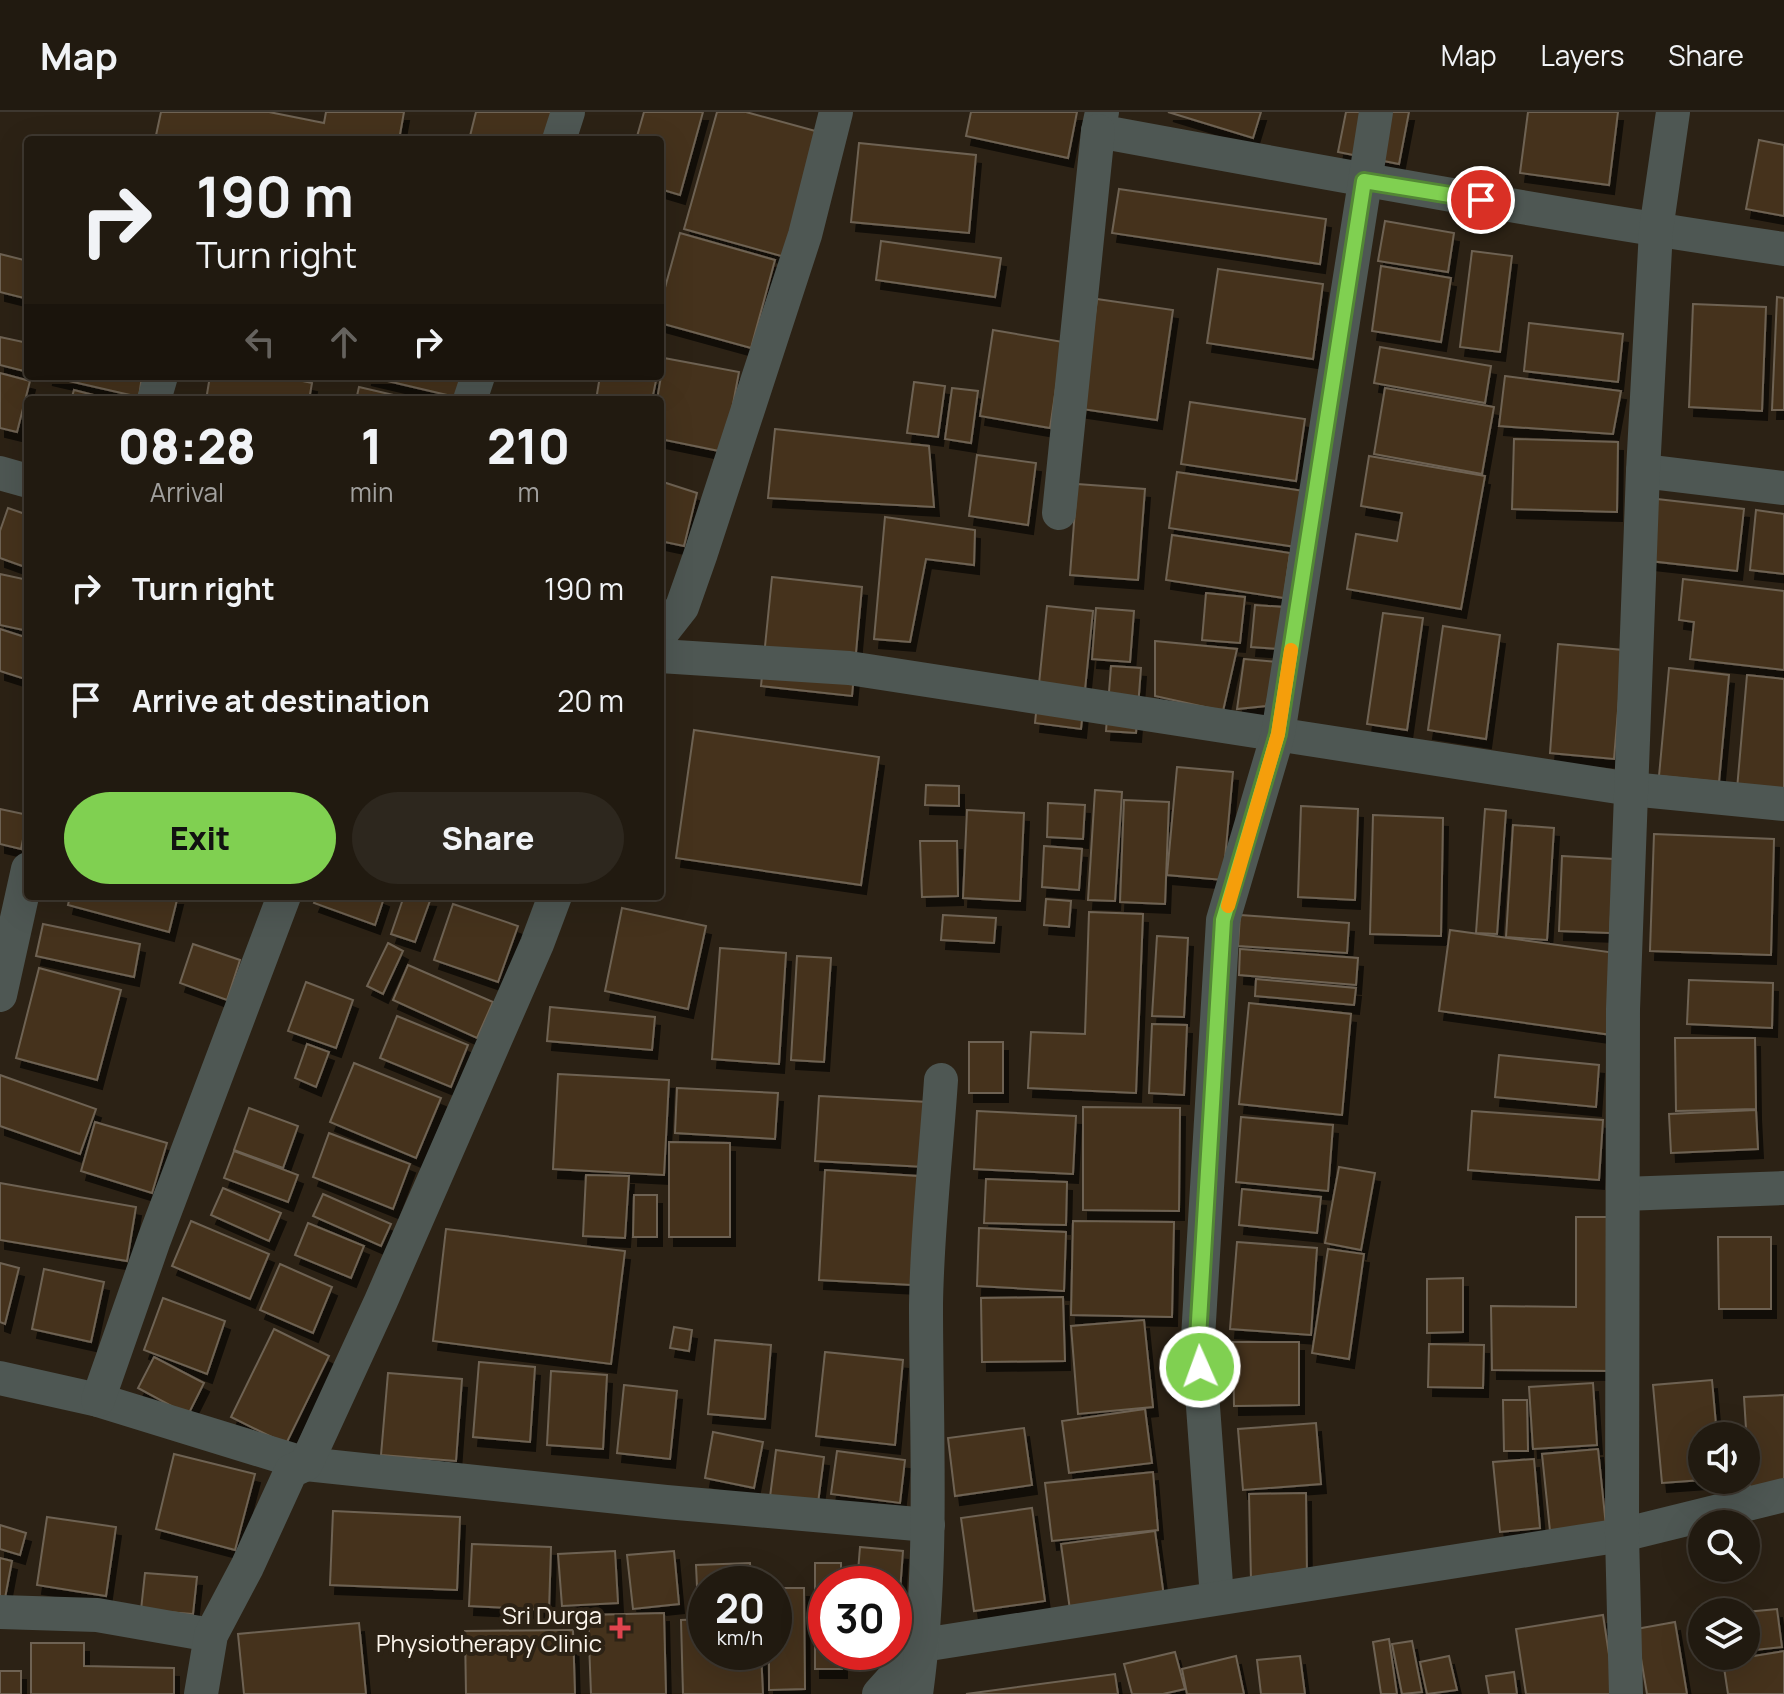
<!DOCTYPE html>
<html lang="en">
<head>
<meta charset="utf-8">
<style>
  body { margin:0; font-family:Manrope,sans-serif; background:#2d271e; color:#f1f3f6; height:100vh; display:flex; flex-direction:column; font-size:30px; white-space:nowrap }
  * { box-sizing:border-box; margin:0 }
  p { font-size:26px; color:#a2a19f }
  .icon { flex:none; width:44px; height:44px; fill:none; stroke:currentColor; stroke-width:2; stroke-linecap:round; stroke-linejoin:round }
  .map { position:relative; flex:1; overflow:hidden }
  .details { position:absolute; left:24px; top:284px; width:640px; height:504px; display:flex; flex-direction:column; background:#211a10; border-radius:8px; box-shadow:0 8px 32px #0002,0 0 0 2px #3e3830 }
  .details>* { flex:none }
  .hud { position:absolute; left:24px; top:24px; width:640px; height:244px; border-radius:8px; box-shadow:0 8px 32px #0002,0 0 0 2px #3e3830; background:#211a10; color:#f1f3f6; overflow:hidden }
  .controls { position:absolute; left:1688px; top:1310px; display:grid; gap:16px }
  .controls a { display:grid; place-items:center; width:72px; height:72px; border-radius:50%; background:#211a10; box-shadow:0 8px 32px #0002,0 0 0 2px #3e3830; font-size:40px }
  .speed { position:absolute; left:688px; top:1454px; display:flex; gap:16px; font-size:40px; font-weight:700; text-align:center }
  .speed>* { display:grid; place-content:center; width:104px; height:104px; border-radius:50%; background:#211a10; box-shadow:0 8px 32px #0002,0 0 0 2px #3e3830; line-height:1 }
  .speed small { font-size:20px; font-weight:400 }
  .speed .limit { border:12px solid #d22; background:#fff; color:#111 }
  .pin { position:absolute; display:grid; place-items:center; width:68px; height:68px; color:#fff; margin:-34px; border:4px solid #fff; border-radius:50%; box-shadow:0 2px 8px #0007 }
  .me { position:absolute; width:88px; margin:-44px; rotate:358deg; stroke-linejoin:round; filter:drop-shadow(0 0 6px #0008) }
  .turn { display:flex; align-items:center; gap:28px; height:168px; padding:0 40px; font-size:36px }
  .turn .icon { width:104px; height:104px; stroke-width:2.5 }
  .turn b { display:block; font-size:56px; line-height:68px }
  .lanes { display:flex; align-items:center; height:76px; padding:0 40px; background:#0003; justify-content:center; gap:40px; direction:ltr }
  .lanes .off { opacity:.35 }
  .eta { display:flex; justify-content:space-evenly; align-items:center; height:136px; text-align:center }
  .eta b { font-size:48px; font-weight:800; line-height:56px }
  .button { display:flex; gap:16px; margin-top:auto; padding:16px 40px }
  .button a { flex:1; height:92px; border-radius:48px; background:#80d051; color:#111; font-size:32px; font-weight:800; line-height:92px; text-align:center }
  .button a+a { background:#2d271e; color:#f1f3f6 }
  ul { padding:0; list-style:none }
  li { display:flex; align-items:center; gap:24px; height:112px; padding:0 40px }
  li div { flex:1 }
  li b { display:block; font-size:30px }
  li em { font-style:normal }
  header { display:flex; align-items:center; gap:48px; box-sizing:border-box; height:112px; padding:0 40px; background:#211a10; border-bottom:2px solid #3e3830 }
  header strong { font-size:38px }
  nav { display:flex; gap:44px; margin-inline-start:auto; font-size:28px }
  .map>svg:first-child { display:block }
  .building { fill:#45331a; stroke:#6e6253; stroke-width:2; filter:url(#shadow) }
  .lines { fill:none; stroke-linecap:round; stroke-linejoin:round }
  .minor { stroke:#4e5753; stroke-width:34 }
  .route-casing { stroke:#538735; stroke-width:20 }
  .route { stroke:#80d051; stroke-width:14 }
  .slow { stroke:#f59e0b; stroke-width:14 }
  .health-dot { fill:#e0444e; stroke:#2c2215; stroke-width:3 }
  .labels { text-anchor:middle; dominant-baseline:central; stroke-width:8; stroke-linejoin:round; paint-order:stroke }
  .poi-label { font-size:24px; fill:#fbf4eb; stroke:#2c2215; text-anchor:end }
</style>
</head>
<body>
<header>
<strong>Map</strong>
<nav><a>Map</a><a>Layers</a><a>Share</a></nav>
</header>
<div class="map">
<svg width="1784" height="1582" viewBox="0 0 1784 1582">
  <defs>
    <filter id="shadow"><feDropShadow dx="5" dy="9" stdDeviation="0" flood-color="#0009"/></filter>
  </defs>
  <rect width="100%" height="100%" fill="#2c2215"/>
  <!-- building -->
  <g class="building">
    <path d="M161,0H269L324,11L326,0H404L399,28H155Z"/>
    <path d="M476,0H552L545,28H469Z"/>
    <path d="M644,0H703L680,83L660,77V28H636Z"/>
    <path d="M717,0H746L819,20L785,145L684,117Z"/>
    <path d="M971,0H1077L1068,46L966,24Z"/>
    <path d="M1168,0H1261L1253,26Z"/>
    <path d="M1346,0H1409L1399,52L1338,40Z"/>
    <path d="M1528,0H1618L1609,73L1520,61Z"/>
    <path d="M1759,28L1784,33V104L1746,97Z"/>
    <path d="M859,31L976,43L969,121L851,110Z"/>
    <path d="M1119,77L1326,107L1320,152L1112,121Z"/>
    <path d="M1385,109L1454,121L1448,160L1378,149Z"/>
    <path d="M680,121L775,148L751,236L660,211V194Z"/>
    <path d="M881,129L1001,146L995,185L876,168Z"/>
    <path d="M1472,139L1512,144L1500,240L1460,235Z"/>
    <path d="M0,142L28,149V187L0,180Z"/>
    <path d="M1381,154L1451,166L1441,230L1372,219Z"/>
    <path d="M1218,157L1323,172L1313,247L1207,231Z"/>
    <path d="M1777,185L1784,186V298H1772Z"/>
    <path d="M1097,187L1173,198L1157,308L1082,297Z"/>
    <path d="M1693,192L1766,195L1762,299L1689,295Z"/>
    <path d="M1529,211L1623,222L1618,270L1524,259Z"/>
    <path d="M993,218L1063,230L1050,316L980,304Z"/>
    <path d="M0,225L28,231V260L0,253Z"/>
    <path d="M1380,235L1491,254L1485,291L1374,271Z"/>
    <path d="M664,246L739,260L724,340L660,327V288H657Z"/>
    <path d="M0,261L30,269L17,320L0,316Z"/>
    <path d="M47,264H142L139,285Z"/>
    <path d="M210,264H279L312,271L309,288H206Z"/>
    <path d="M366,264H465L460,286Z"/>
    <path d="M600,264H657L652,288H596Z"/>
    <path d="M1505,264L1621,279L1613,322L1499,314Z"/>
    <path d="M914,270L945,274L938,325L907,321Z"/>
    <path d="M359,275L415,288H356Z"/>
    <path d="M952,276L978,279L971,331L945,327Z"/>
    <path d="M1385,276L1494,295L1482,362L1374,342Z"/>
    <path d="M74,278L113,288H71Z"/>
    <path d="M1190,290L1305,307L1296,369L1181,352Z"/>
    <path d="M775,317L929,334L934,395L768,386Z"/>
    <path d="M1514,327L1618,330L1617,400L1512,397Z"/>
    <path d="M977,343L1036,351L1028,413L969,404Z"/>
    <path d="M1369,344L1485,364L1461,497L1347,477L1356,422L1397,429L1402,401L1361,394Z"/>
    <path d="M1177,360L1304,379L1296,435L1169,416Z"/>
    <path d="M660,369L697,381L684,434L660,429Z"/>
    <path d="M1077,372L1145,377L1138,468L1070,463Z"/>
    <path d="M1657,387L1744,397L1737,459L1650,449Z"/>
    <path d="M8,396L28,403V456L0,446V419Z"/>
    <path d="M1756,398L1784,402V462L1750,458Z"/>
    <path d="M885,405L975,418L974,453L926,447L910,530L874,527Z"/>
    <path d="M1172,423L1290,441L1284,486L1166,468Z"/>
    <path d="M0,462L28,468V519L0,513Z"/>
    <path d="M772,465L862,475L852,584L761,574Z"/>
    <path d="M1683,467L1784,479V558L1690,547L1694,510L1679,508Z"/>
    <path d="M1206,481L1245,485L1240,531L1202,528Z"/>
    <path d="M1255,493L1284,495L1280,537L1251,535Z"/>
    <path d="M1047,494L1093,499L1081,617L1035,611Z"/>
    <path d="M1096,496L1134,499L1130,550L1092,547Z"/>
    <path d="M1383,501L1423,506L1407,618L1367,612Z"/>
    <path d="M1443,514L1500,523L1486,627L1428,618Z"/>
    <path d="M0,517L28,526V568L0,559Z"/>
    <path d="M1155,529L1237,537L1223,599L1155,584Z"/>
    <path d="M1558,532L1623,538L1614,647L1550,641Z"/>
    <path d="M1244,547L1277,550L1266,594L1237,597Z"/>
    <path d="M1111,554L1141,556L1136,621L1106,619Z"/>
    <path d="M1669,556L1729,563L1719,670L1659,664Z"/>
    <path d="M1747,563L1784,567V681L1737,677Z"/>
    <path d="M694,618L879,645L861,773L676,746Z"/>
    <path d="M1177,655L1233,660L1223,768L1167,763Z"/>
    <path d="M926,673L959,674V694L925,693Z"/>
    <path d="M1095,678L1122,680L1115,789L1088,788Z"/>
    <path d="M1124,688L1169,690L1165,792L1120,790Z"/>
    <path d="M1048,691L1085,693L1083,727L1047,725Z"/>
    <path d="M1301,694L1358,697L1355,788L1298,785Z"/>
    <path d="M0,697L28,703L21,737L0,732Z"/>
    <path d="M1485,697L1506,699L1497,822L1476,821Z"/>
    <path d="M967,698L1024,701L1020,789L963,786Z"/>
    <path d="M1373,703L1443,706L1441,824L1370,822Z"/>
    <path d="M1513,713L1554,716L1547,828L1506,825Z"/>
    <path d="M1654,722L1774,727L1771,843L1650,839Z"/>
    <path d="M920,729H957L958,784L922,785Z"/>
    <path d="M1044,734L1082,737L1079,778L1042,775Z"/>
    <path d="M1562,744L1614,747L1610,821L1559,819Z"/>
    <path d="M70,784H178L169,820L68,793Z"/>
    <path d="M317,784H379L384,786L375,813L314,791Z"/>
    <path d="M404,784L431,786L415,830L391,822Z"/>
    <path d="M1046,787L1071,789L1069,815L1044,813Z"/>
    <path d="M453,792L518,814L498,870L434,848Z"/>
    <path d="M622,796L706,814L688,897L605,879Z"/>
    <path d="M1089,800L1143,802L1136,981L1028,976L1031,920L1085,922Z"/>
    <path d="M943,803L996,806L994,831L941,828Z"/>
    <path d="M1240,803L1349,811L1347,841L1238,834Z"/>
    <path d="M43,812L140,832L134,865L36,844Z"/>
    <path d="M1450,818L1623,842L1612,923L1439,899Z"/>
    <path d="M1157,824L1188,826L1184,905L1152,904Z"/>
    <path d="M388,831L403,839L383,882L367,874Z"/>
    <path d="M193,832L240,848L227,888L180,871Z"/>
    <path d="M720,836L786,841L779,952L712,947Z"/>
    <path d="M1240,837L1358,846L1356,873L1239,863Z"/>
    <path d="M797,844L831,846L824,950L791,948Z"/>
    <path d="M408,853L493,890L477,926L393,888Z"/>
    <path d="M39,856L121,878L97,968L16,946Z"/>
    <path d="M1256,867L1356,876L1354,893L1255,884Z"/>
    <path d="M1689,868L1773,871L1772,916L1687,912Z"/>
    <path d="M306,870L353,888L336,936L288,919Z"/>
    <path d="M1249,891L1351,902L1342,1003L1239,992Z"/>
    <path d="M550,895L655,905L652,938L547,929Z"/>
    <path d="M397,904L468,933L451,975L380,946Z"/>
    <path d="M1152,912L1187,913L1184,983L1149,981Z"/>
    <path d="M1675,926H1755L1756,997L1676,999Z"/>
    <rect x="969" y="930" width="34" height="51"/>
    <path d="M307,932L329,940L316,975L295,966Z"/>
    <path d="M1499,943L1599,953L1596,995L1495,985Z"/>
    <path d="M354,951L441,986L416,1046L330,1010Z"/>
    <path d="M558,962L669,968L664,1063L553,1057Z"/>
    <path d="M0,963L96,997L80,1042L0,1014Z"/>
    <path d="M677,976L778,981L775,1027L675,1021Z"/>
    <path d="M819,984L928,990L925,1055L815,1049Z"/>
    <path d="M1083,995L1180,996L1179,1099L1083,1098Z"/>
    <path d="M249,996L298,1014L283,1056L234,1038Z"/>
    <path d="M1756,998L1758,1037L1671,1041L1669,1002Z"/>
    <path d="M977,999L1076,1004L1073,1062L974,1057Z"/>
    <path d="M1472,999L1603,1008L1599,1068L1468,1058Z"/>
    <path d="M1241,1005L1333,1013L1328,1079L1236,1070Z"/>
    <path d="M95,1010L167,1031L152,1081L81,1059Z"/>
    <path d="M329,1021L410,1052L393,1097L313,1065Z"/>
    <path d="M669,1030L730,1031V1125H669Z"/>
    <path d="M234,1039L298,1063L288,1090L224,1066Z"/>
    <path d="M1339,1055L1375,1061L1361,1138L1325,1131Z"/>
    <path d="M825,1058L918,1064L912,1173L819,1168Z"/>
    <path d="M586,1063L629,1064L625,1126L583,1124Z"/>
    <path d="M986,1067L1067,1070L1066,1113L984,1111Z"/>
    <path d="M0,1071L136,1095L127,1149L0,1128Z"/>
    <path d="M223,1076L281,1101L269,1129L211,1103Z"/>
    <path d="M1242,1077L1321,1085L1317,1121L1239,1113Z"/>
    <path d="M323,1082L391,1112L381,1134L313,1104Z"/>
    <path d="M634,1083H657V1125H633Z"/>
    <path d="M1576,1105H1616V1259L1492,1258L1491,1194L1576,1195Z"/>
    <path d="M191,1109L269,1142L250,1187L172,1154Z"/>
    <path d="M1073,1109L1174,1110L1172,1205L1071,1203Z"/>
    <path d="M308,1111L364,1134L351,1166L295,1143Z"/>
    <path d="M979,1116L1066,1120L1064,1179L977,1174Z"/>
    <path d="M446,1117L625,1139L611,1252L433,1229Z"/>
    <path d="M1718,1125H1771V1197H1719Z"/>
    <path d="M1237,1130L1317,1136L1311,1223L1230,1217Z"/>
    <path d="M1328,1137L1364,1142L1349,1247L1312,1241Z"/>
    <path d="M0,1151L19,1156L5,1212L0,1210Z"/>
    <path d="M280,1152L332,1175L313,1221L260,1198Z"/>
    <path d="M44,1157L104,1170L91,1230L32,1217Z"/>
    <path d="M1463,1166V1220L1427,1221V1167Z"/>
    <path d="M1063,1185L1065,1249L982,1250L981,1186Z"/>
    <path d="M163,1186L225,1209L207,1262L144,1238Z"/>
    <path d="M1144,1208L1153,1295L1078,1302L1071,1214Z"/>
    <path d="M674,1215L692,1218L689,1239L670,1236Z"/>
    <path d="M274,1217L329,1244L286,1332L231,1305Z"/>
    <path d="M715,1228L771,1233L765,1307L708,1302Z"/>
    <path d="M1233,1230H1299V1293L1234,1294Z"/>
    <path d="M1429,1232L1484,1233L1483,1276L1428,1275Z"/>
    <path d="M825,1240L903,1248L895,1333L816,1324Z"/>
    <path d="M154,1245L204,1271L188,1303L138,1276Z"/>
    <path d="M479,1250L535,1255L530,1330L473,1325Z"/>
    <path d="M551,1259L607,1263L603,1337L547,1333Z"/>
    <path d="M388,1261L462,1267L456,1349L381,1343Z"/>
    <path d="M1712,1268L1717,1324H1702V1368L1662,1371L1653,1273Z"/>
    <path d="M1593,1271L1597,1333L1533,1337L1529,1275Z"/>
    <path d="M624,1273L677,1279L670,1347L617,1341Z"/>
    <path d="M1784,1283V1379L1750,1381L1744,1285Z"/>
    <path d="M1503,1288H1527L1528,1339H1504Z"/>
    <path d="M1145,1297L1152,1351L1069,1361L1062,1309Z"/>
    <path d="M1316,1311L1321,1372L1243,1378L1238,1317Z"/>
    <path d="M1024,1316L1032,1373L955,1384L948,1326Z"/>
    <path d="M713,1320L763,1330L754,1376L705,1366Z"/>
    <path d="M1598,1337L1606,1414L1550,1419L1542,1342Z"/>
    <path d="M776,1338L824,1345L818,1391L770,1385Z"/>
    <path d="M837,1339L905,1348L900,1391L831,1382Z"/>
    <path d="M174,1342L255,1362L235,1438L156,1417Z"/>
    <path d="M1534,1347L1540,1416L1500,1420L1493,1350Z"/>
    <path d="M1153,1360L1158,1418L1052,1429L1045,1371Z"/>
    <path d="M1306,1381L1307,1467L1251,1468L1249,1382Z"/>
    <path d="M1032,1396L1045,1489L974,1499L961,1406Z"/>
    <path d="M333,1399L460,1405L457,1478L330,1473Z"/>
    <path d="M47,1405L116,1415L106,1484L37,1473Z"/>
    <path d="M0,1413L26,1421L20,1443L0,1437Z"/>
    <path d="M1155,1419L1164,1485L1070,1498L1061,1432Z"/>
    <path d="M472,1432L551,1435L549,1498L469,1494Z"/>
    <path d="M860,1435L903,1439L895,1546L852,1543V1540H894V1472H857Z"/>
    <path d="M615,1439L618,1491L562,1494L558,1442Z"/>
    <path d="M674,1439L679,1492L633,1497L627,1443Z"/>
    <path d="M0,1446L12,1449L5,1486L0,1485Z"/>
    <path d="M750,1451L751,1472H706V1495L698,1496L696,1453Z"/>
    <path d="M815,1451H841V1472H826V1540H842V1557H815Z"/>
    <path d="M145,1461L197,1465L193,1502L141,1498Z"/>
    <path d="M774,1476H804L805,1577L769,1578V1540H774Z"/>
    <path d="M1777,1497L1782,1535L1746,1539V1500Z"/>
    <path d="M664,1501L666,1582H591L588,1503Z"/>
    <path d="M1603,1503L1615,1582H1526L1516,1517Z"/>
    <path d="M706,1507V1540H761L763,1582H683L681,1508Z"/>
    <path d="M1675,1510L1687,1582H1647L1636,1517Z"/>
    <path d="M359,1511L366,1582H244L238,1522Z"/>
    <path d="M573,1518L575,1582H466L465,1519Z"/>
    <path d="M1389,1527L1397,1582H1381L1373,1530Z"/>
    <path d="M1412,1529L1422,1580L1402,1582L1392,1532Z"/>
    <path d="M31,1531H84V1554L174,1556V1582H31Z"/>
    <path d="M1784,1539V1582H1728L1723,1549Z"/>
    <path d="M1175,1540L1185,1577L1163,1582H1132L1124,1552Z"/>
    <path d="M1236,1544L1244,1582H1187L1182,1557Z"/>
    <path d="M1300,1544L1305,1582H1261L1257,1548Z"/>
    <path d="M1449,1544L1457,1578L1427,1582L1420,1550Z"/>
    <rect x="0" y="1559" width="21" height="23"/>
    <path d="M1514,1560L1517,1582H1489L1486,1564Z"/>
    <path d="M1115,1562L1118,1582H966Z"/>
  </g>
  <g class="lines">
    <!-- minor -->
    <g class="minor">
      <path d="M1102,0L1098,19C1326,61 1554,103 1784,137"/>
      <path d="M559,28L568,0"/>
      <path d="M154,288L161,264"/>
      <path d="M470,288L478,264"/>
      <path d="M1643,359L1784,376"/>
      <path d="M0,361L28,369"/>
      <path d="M1059,401L1098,19"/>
      <path d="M660,523L682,495L701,441L805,123L836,0"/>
      <path d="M660,544L849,556L1631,677L1784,692"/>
      <path d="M0,883L28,757"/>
      <path d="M1623,1082L1784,1076"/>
      <path d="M0,1266L98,1288L306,1352L666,1390L928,1413"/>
      <path d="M98,1288L154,1128L284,784"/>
      <path d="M1217,1486L1198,1226L1223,808L1278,622L1376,0"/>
      <path d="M0,1500L97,1503L211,1523"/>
      <path d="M201,1582L211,1523L247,1455L291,1359L306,1352L381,1189L537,832L555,784"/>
      <path d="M879,1582L923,1533L1622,1423L1784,1383"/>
      <path d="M916,1582C934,1453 926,1323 926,1193C927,1118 936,1043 941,968"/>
      <path d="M1626,1582L1622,1423L1623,897L1643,359L1656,118L1673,0"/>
    </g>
  </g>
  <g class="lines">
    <!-- route casing -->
    <g class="route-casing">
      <path id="route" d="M1200,1255L1198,1226L1223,808L1278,622L1364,69L1481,88"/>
    </g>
    <!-- route -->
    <use href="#route" class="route"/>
    <!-- slow -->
    <path class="slow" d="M1228,794L1278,622L1291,538"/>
  </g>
  <!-- markers -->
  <path class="health-dot" d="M616 1504h8v8h8v8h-8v8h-8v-8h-8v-8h8z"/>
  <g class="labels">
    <!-- poi labels -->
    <g class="poi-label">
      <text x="602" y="1502">Sri Durga<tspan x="602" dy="28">Physiotherapy Clinic</tspan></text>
    </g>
  </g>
</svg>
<div class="controls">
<a><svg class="icon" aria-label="sound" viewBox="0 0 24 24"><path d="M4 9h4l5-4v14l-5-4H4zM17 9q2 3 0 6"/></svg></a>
<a><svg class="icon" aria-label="search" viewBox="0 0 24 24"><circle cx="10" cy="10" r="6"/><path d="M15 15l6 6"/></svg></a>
<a><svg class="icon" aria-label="layers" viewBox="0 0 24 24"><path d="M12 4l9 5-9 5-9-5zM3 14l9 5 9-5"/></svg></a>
</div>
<div class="speed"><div>20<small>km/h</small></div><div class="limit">30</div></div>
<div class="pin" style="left:1481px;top:88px;background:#d93025"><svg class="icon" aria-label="arrive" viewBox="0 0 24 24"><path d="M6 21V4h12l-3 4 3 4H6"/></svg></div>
<svg class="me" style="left:1200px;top:1255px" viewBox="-20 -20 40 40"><circle r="17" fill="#80d051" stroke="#fff" stroke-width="3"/><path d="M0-11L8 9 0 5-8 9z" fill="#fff"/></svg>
<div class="hud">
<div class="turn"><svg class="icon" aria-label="right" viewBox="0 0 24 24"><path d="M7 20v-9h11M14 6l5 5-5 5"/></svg><div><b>190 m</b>Turn right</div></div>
<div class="lanes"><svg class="icon off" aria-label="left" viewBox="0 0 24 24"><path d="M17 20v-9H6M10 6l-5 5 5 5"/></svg><svg class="icon off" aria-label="ahead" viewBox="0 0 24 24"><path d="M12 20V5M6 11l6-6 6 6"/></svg><svg class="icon" aria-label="right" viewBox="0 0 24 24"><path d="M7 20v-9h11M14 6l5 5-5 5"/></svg></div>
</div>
<section class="details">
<div class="eta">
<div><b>08:28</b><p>Arrival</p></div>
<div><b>1</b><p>min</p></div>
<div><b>210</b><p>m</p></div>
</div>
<ul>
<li><svg class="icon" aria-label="right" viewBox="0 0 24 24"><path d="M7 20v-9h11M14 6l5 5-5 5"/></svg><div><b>Turn right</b></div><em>190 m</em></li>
<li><svg class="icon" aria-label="arrive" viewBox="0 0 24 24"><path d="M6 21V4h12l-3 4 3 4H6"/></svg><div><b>Arrive at destination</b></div><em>20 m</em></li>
</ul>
<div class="button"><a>Exit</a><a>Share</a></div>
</section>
</div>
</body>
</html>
